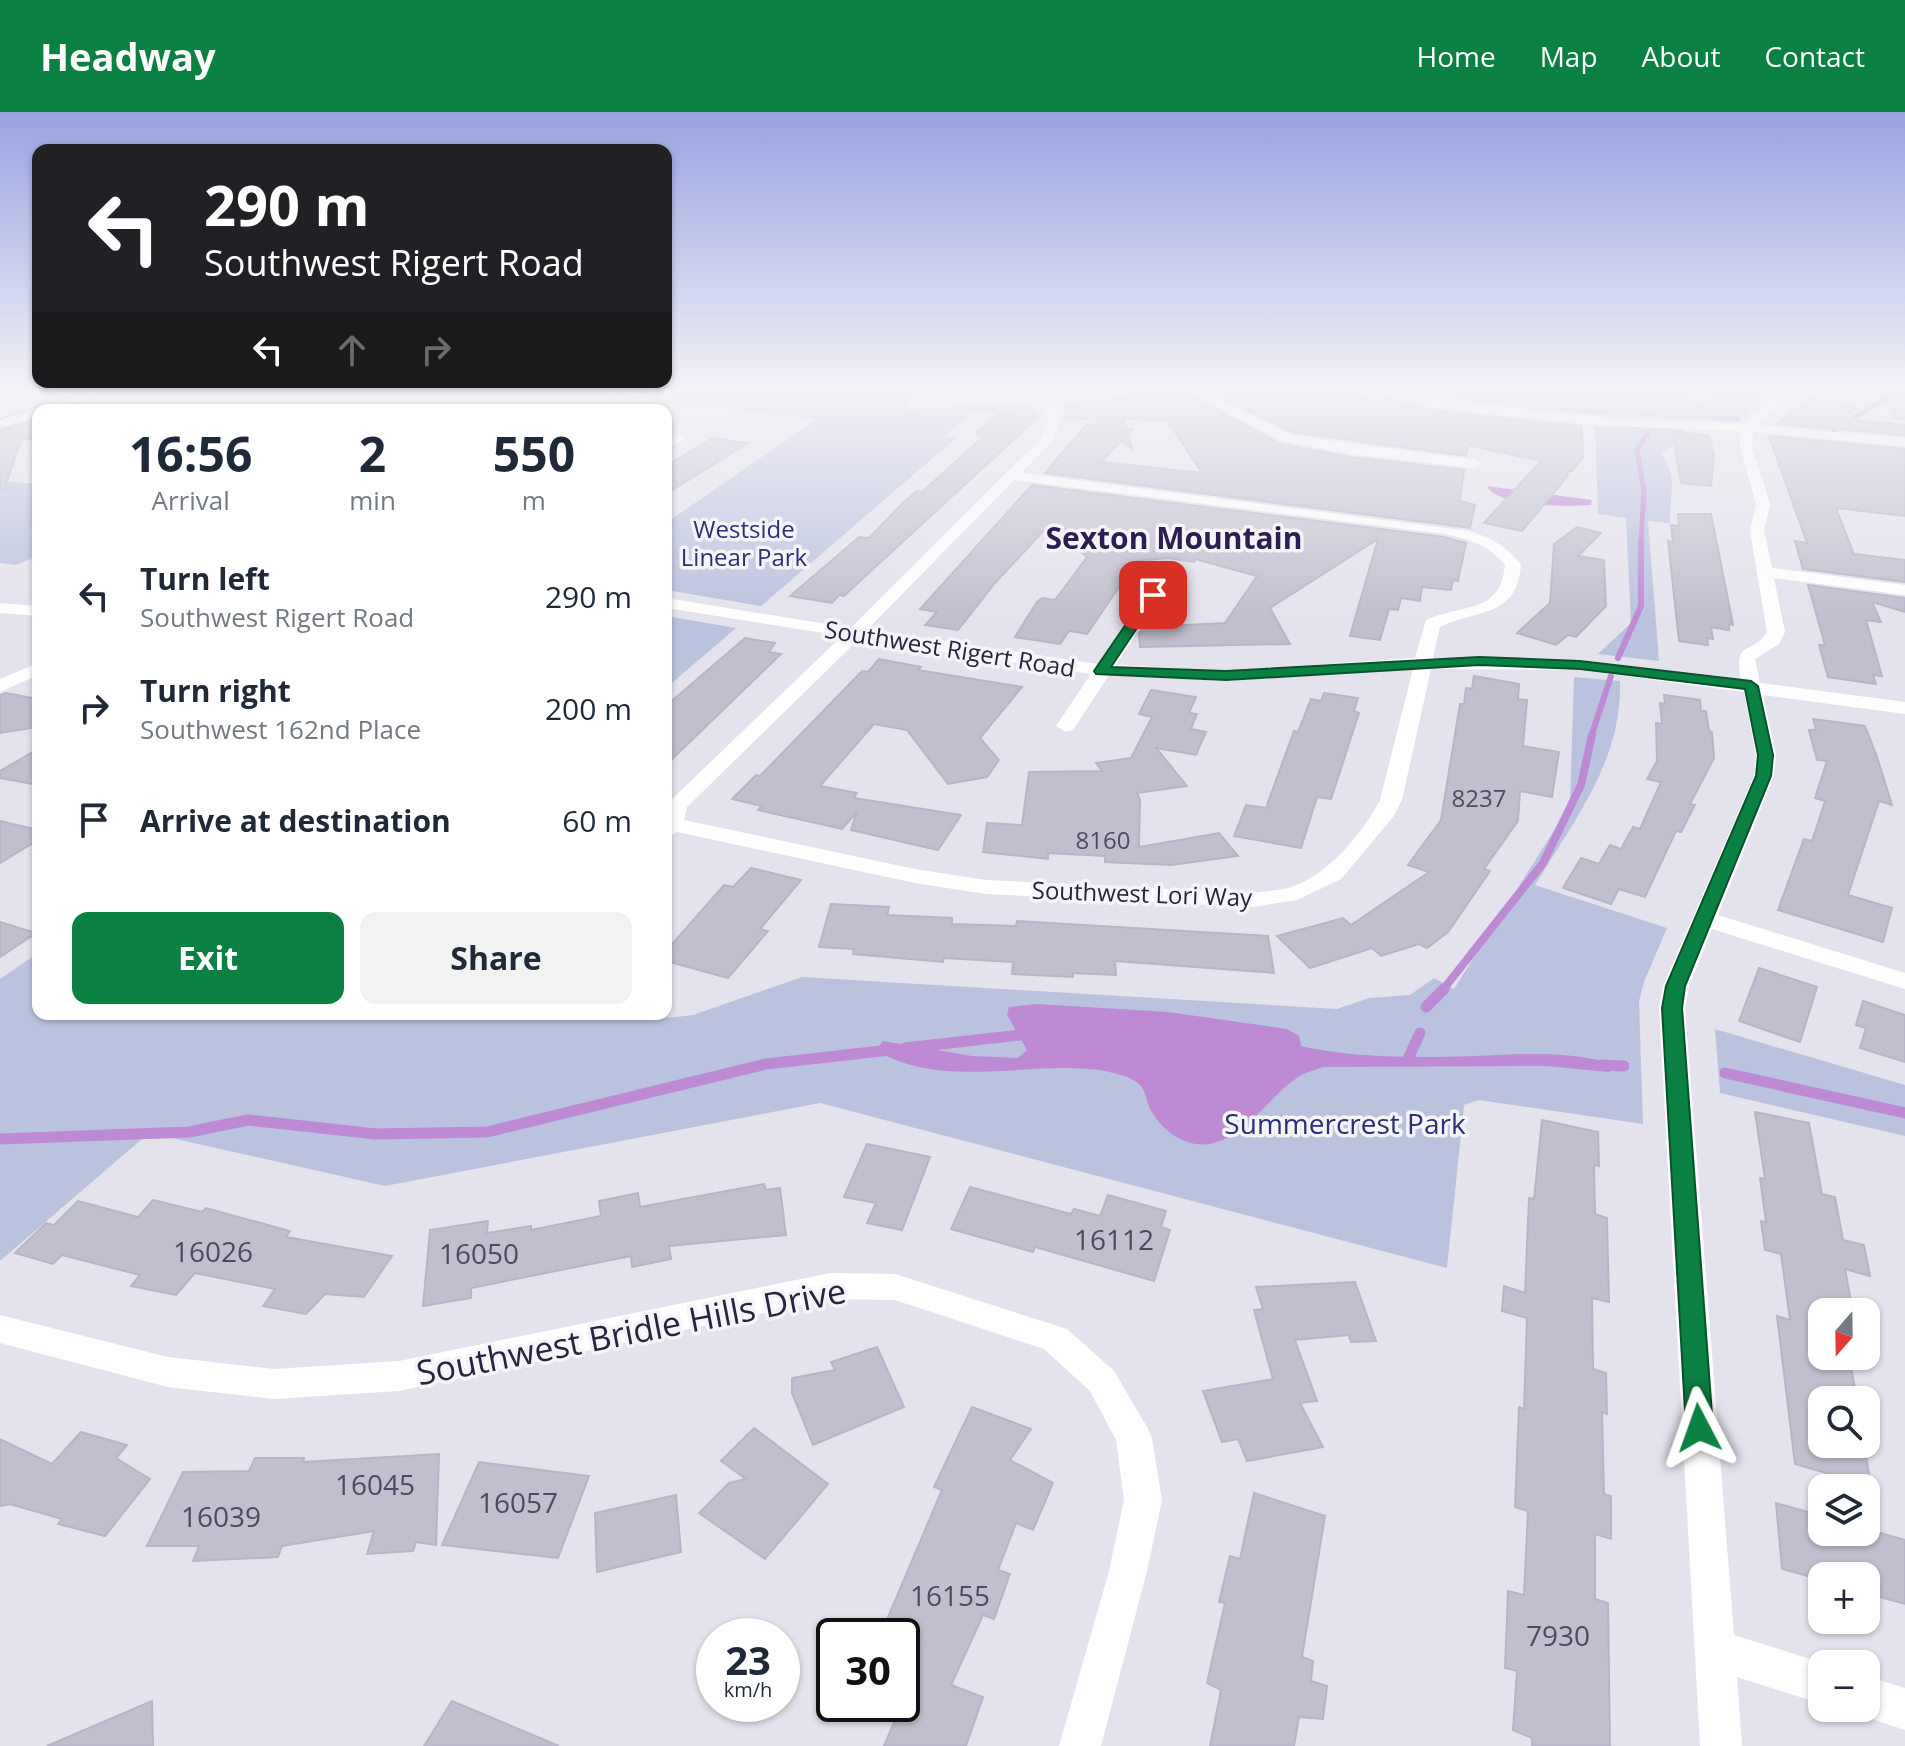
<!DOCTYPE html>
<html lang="en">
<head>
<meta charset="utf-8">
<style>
  body { margin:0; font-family:"Open Sans",sans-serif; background:#f2f2f3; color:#1f2937; height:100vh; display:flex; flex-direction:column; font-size:30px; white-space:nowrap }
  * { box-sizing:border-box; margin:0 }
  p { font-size:26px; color:#747a83 }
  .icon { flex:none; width:44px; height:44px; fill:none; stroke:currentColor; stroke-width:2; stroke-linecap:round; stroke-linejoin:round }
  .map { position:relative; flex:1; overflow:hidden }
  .panel { position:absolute; left:32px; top:292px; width:640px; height:616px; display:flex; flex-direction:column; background:#fff; border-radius:16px; box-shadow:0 2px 6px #0004 }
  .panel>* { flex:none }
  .hud { position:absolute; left:32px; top:32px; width:640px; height:244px; border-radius:16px; box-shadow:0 2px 6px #0004; background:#202124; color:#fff; overflow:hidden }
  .needle { width:52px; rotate:200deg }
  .buttons { position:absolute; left:1808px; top:1186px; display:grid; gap:16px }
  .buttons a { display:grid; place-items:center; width:72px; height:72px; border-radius:16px; background:#fff; box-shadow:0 2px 6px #0004; font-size:40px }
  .speed { position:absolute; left:696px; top:1506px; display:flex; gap:16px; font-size:40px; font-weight:700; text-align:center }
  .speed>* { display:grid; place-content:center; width:104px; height:104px; border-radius:50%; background:#fff; box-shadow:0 2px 6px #0004; line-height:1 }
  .speed small { font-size:20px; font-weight:400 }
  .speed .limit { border:4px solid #111; border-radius:12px; background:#fff; color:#111 }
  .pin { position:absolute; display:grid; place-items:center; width:68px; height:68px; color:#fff; margin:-34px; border-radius:16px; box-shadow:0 4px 12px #0006 }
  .me { position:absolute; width:88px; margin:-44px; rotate:356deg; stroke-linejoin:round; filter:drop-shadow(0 0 6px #0008) }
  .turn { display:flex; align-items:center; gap:28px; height:168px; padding:0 40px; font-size:36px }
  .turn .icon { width:104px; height:104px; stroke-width:2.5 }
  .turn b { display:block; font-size:56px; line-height:68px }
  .lanes { display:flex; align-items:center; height:76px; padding:0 40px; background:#0003; justify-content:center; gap:40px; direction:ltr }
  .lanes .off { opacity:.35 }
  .eta { display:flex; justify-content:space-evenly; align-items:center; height:136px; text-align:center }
  .eta b { font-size:48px; font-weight:700; line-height:56px }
  .button { display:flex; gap:16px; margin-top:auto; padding:16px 40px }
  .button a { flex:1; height:92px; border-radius:16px; background:#0b8043; color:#fff; font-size:32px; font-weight:700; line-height:92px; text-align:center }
  .button a+a { background:#f2f2f3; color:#1f2937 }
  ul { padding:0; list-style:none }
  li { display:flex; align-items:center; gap:24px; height:112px; padding:0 40px }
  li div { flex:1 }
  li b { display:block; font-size:30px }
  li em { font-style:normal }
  header { display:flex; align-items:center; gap:48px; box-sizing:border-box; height:112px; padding:0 40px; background:#0b8043; color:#fff }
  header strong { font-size:38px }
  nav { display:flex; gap:44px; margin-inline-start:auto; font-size:28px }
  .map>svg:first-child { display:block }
  .green { fill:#bbc2de }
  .water { fill:#bd8ad3 }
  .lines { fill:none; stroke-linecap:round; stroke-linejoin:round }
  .stream-far3 { stroke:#bd8ad3; stroke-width:5 }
  .stream-far2 { stroke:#bd8ad3; stroke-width:6 }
  .stream-far1 { stroke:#bd8ad3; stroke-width:8 }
  .stream { stroke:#bd8ad3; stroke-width:11 }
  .building { fill:#c0bfce; stroke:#b7b5c7; stroke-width:2; fill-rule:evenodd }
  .secondary-casing { stroke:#bab6cd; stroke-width:4 }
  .street { fill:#fff; fill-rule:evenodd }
  .secondary { fill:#fff; fill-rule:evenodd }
  .route { fill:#0b8043; stroke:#07532c; stroke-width:2 }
  .labels { text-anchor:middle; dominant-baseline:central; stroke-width:7; stroke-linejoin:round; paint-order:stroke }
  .far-park-label { font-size:24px; fill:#2b3077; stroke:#f4f4f9 }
  .far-street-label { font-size:24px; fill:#2a223f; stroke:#f4f4f9 }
  .number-label { font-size:24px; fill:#504963 }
  .park-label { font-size:28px; fill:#2b3077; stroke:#f4f4f9 }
  .near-number-label { font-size:28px; fill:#504963 }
  .far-district-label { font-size:30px; font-weight:bold; fill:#2d1d51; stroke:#f4f4f9 }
  .near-street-label { font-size:34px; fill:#2a223f; stroke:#f4f4f9 }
</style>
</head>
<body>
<header>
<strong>Headway</strong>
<nav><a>Home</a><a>Map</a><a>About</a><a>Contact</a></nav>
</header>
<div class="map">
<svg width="1905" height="1634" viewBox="0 0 1905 1634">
  <rect width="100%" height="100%" fill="#e4e3ed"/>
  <!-- green -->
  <g class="green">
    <path d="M566,278H1034L1036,281L919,285L904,297L1022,294L1032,296L1041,307L973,299L945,324L956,326L761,494L666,478V411L817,307Z"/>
    <path d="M1716,278H1775L1737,308L1665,307L1685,294L1693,295Z"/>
    <path d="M1877,278H1905V308L1894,307Z"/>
    <path d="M1595,314L1684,316L1683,328L1661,341C1679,366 1669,383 1670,411L1648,409L1659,549L1598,542L1631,511L1626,406L1598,402Z"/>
    <path d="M0,369L38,372V444L16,453L0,451Z"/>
    <path d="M666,504L736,516L666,576Z"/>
    <path d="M1574,565L1620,569C1622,649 1575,707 1535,773L1667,816L1644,870L1639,889L1643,1012L1479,988L1464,993L1447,1156L820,991L385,1074L149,1021L0,1149V867L38,841V902H603L650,908L693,903L802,865L1337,897L1369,886L1410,883L1434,866L1454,877L1570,693Z"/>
    <path d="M1715,917L1905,973V1024L1720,981Z"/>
  </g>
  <!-- water -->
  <g class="water">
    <path d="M1487,374L1592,388L1591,393C1570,395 1496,395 1487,374Z"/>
    <path d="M1037,892L1168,900L1287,917L1299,924L1301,934C1352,946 1420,946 1474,944C1521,942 1571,938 1616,953L1609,960L1547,954L1323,955C1315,958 1307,960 1300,964C1269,983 1250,1022 1213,1031C1189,1038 1163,1020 1152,1000C1145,989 1147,976 1135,969C1127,964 1114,961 1105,959C1034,947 941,979 876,938L883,929L972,944L1018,946L1027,938L1007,903L1009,895Z"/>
  </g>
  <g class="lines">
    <!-- stream-far3 -->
    <g class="stream-far3">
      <path d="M1713,306L1738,307"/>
      <path d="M1834,318L1893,282L1891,278"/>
      <path d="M1641,430L1644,380L1637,337L1647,322"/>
    </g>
    <!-- stream-far2 -->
    <g class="stream-far2">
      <path d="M1618,546L1641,494V428"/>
      <path d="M1591,625L1611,564"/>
    </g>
    <!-- stream-far1 -->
    <path class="stream-far1" d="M1442,879L1543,751L1581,673L1592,623"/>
    <!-- stream -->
    <g class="stream">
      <path d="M1426,895L1444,877"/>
      <path d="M905,936L1029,922"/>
      <path d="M1407,949L1420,921"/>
      <path d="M1603,953L1624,954"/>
      <path d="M1725,961L1905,1001"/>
      <path d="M0,1027L189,1020L248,1008L376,1022L487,1020L766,952L890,938"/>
    </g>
  </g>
  <!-- building -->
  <g class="building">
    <path d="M1207,278H1342L1374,289L1386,286L1433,299L1582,314L1583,346L1572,359H1568L1567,365L1522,419L1484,411L1541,349L1468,333L1466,344L1291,320Z"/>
    <path d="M1421,278L1680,281L1692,283L1698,306L1582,300L1411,280Z"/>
    <path d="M1183,279L1280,332L1351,345L1464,358L1460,389L1475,393L1470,416L1045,361L1087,312L1099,313L1091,307L1066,306L1065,292ZM1123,307L1167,308L1202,361L1101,350L1121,329L1132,337L1128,322L1133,317L1126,316Z"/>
    <path d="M1811,285L1858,295L1842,307L1905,313V323L1776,312Z"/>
    <path d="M998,302L1037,306L844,484L839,483L832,491L790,484L859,425L869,426L905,389L917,379L922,380L983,325L976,321Z"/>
    <path d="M38,308V326L21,328L4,379L0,378V319Z"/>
    <path d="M1672,319L1709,324L1714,343L1711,374L1681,371Z"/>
    <path d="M1769,324L1905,337V404L1836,396L1854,442L1905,448V470L1803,457L1795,429L1807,431Z"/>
    <path d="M713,326L748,331L666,382V354Z"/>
    <path d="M1032,373L1444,425L1466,431L1458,469L1453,468L1451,478L1422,475L1420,489L1401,486L1398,498L1389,497L1380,528L1350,524L1378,427L1270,496L1290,532L1140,535L1139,522L1144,515L1225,511L1257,464L1195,447L1194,450L1168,446L1137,449L1087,522L1069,519L1060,532L1015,525L1037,490L1042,486L1055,488L1087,445L1048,414L995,471L958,518L925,513L937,500L920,497Z"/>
    <path d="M1678,402H1711L1733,513L1729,512V518L1711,515L1713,527L1707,526L1708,533L1679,529L1668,429L1673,430L1671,413L1679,414Z"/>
    <path d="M1577,415L1601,421L1578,444L1604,448L1606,494L1576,525L1568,523L1556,533L1517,521L1550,491L1554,432Z"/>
    <path d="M1808,473L1905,486V500L1872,490L1881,510L1866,508L1882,564L1873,563L1876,572L1828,565L1819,533H1825Z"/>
    <path d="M745,526L775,531L769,540L781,542L666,653V594Z"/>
    <path d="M879,547L921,555L918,558L1022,575L980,626L999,648L987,665L948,672L907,618L874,612L820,674L857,681L854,686L961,703L938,738L851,718L857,700L842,717L758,698L762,694L732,687L756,663L760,664L862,559L868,560Z"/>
    <path d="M1474,564L1519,572L1518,587L1527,588L1523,634L1559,640L1552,685L1520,679L1518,709L1484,757L1490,759L1448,820L1427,836L1419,832L1381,844L1372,836L1310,856L1277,824L1343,806L1351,813L1429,760L1408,753L1441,708L1460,592H1464L1466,576L1472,577Z"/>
    <path d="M1151,578L1196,585L1189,601L1197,602L1191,617L1206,620L1196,643L1156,636L1187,674L1137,681L1140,688L1139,735L1219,721L1238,744L1171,753L1105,750V744L1048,741V747L983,740L987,711L1022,713L1029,660L1102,659L1096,651L1131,646L1152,605L1139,602Z"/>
    <path d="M6,581L38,587V615L0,621V583Z"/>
    <path d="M1324,581L1358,586L1354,599L1359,601L1331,687L1317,685L1301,736L1234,724L1246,693L1266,696L1294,619L1298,620L1311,587L1321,589Z"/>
    <path d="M1664,583L1700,588L1701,599H1706L1709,619L1712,620L1714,646L1690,692L1695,693L1681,720L1676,719L1645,785L1619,777L1611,792L1563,776L1581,746L1599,752L1610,733L1621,737L1633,715L1640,717L1661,670L1647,667L1657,649L1656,611L1662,612L1660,591L1665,592Z"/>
    <path d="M1813,607L1865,614L1877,645L1892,693L1879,689L1848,783L1892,796L1883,830L1778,798L1804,727L1812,729L1825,689L1815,686L1827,649L1817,648L1809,618H1816Z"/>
    <path d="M38,637V673L0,666V659Z"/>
    <path d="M0,709L38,718V728L0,751Z"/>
    <path d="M751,756L801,768L760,817L768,819L728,866L666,849V839L724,773L733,775Z"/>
    <path d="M831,792L889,795L887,803L952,806V812L1016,814L1017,809L1268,824L1274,861L1115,849L1116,863L1073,861V865L1012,862L1013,850L944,846L943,850L853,842L854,837L819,835Z"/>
    <path d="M0,810L36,821L0,845Z"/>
    <path d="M1759,856L1817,875L1800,930L1739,909Z"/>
    <path d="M1863,889L1905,903V950L1860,936L1866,916L1856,913Z"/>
    <path d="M1755,1000L1809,1011L1822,1082L1835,1085L1843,1128L1864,1133L1870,1164L1845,1157L1853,1200H1822V1244H1849L1857,1288H1822V1332H1864L1871,1374L1795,1352L1777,1204L1790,1208L1781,1142L1765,1138L1761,1109L1766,1110L1760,1066L1765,1067Z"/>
    <path d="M1542,1008L1598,1020L1599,1054L1594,1053L1595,1102L1607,1106L1609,1190L1592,1186L1593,1257L1606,1261L1607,1302L1602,1300L1604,1382L1611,1384V1427L1595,1422V1487L1608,1491L1610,1634H1532V1626L1513,1618L1517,1559L1505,1556L1508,1479L1524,1483L1528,1399L1515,1395L1519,1295L1524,1297L1527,1206L1502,1199L1504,1174L1525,1181L1529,1086L1534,1087Z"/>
    <path d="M867,1032L930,1045L902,1118L867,1111L876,1091L844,1085Z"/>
    <path d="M764,1072L766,1078L780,1076L786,1123L669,1134L671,1147L632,1155L631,1144L471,1176V1186L423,1194L430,1118L488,1109L487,1121L531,1114V1118L601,1104L599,1089L638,1081L640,1095Z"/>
    <path d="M970,1075L1071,1102L1074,1097L1100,1104L1108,1083L1166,1099L1161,1115L1170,1118L1154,1169L1035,1135L1033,1140L951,1117Z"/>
    <path d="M153,1088L202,1100L206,1096L290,1119L286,1125L392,1144L364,1185L325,1182L306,1202L263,1194L275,1177L195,1161L176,1183L131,1174L140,1163L62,1143L53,1152L15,1141L46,1111L54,1113L78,1089L138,1105Z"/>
    <path d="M1355,1170L1376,1229L1351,1230L1349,1223L1295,1228L1317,1289L1300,1291L1323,1335L1247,1349L1238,1327L1222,1330L1203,1279L1273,1267L1254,1198L1263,1197L1256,1175Z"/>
    <path d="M877,1235L904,1295L813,1333L792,1281V1266L835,1258L831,1250Z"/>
    <path d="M972,1295L1031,1317L1010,1348L1053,1371L1033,1418L1016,1411L998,1458L1010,1462L994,1507L983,1503L951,1573L983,1585L966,1634H884L902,1592L920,1530L883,1517L942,1378L934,1375Z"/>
    <path d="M754,1316L828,1372L765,1447L699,1401L729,1371L746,1367L721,1349Z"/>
    <path d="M81,1320L127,1333L116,1346L150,1367L105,1424L58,1412L62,1407L10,1392L0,1394V1327L52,1352Z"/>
    <path d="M439,1342L436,1433L416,1430L413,1439L367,1442L374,1419L282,1434L278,1445L193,1449L199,1434H147L183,1360L249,1359L255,1346H304L303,1350Z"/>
    <path d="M479,1350L589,1364L558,1446L442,1433Z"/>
    <path d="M1254,1381L1325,1404L1302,1545L1313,1549L1311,1569L1327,1574L1323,1607L1299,1605L1294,1634H1210L1221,1578L1207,1571L1225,1491L1219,1490L1230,1444L1240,1447Z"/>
    <path d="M676,1383L681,1440L597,1460L595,1401Z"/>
    <path d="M1776,1391L1822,1404V1420H1877L1905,1428V1492L1866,1481V1464H1822V1468L1782,1457Z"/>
    <path d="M152,1589L153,1634H47Z"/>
    <path d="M452,1589L559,1634H424Z"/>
  </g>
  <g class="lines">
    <!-- secondary casing -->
    <g class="secondary-casing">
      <path id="secondary" d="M93,278H110L58,298H38V305L0,316V308Z"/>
    </g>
    <!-- street -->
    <g class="street">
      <path d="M1091,278H1135L1052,288L1061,307L1052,330L1021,361L1469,419C1491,426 1507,434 1521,453C1516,507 1479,496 1440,515L1433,546L1580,548L1741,569C1733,525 1752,545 1767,520L1750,418L1756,392L1740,335V319L1608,314L1433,296L1369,278H1389L1433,288L1608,306L1743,311L1782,278H1795L1756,313L1905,326V334L1753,320L1752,335L1770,392L1764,418L1772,456L1905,473V483L1774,466L1785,520L1779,532L1755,547L1760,571L1905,590V602L1763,583L1776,643L1774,664L1718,803L1905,861V877L1712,817L1689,874L1685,896L1734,1523L1826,1552H1822V1592L1737,1565L1742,1634H1700L1659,896L1663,874L1754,664L1756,643L1744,580L1580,558L1431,557L1402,688L1393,705L1341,767L1297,788L1253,795L986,782L915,771L677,720L666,726V695L670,689L842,524L666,496V486L851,516L1041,326L1049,307L1041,289L913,295L907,291L909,288ZM1014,368L1445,422C1468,427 1491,434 1505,453C1500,503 1464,491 1426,508L1415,546L1226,559L1116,553L1159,486L1185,475L1187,472L1179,467L1147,480L1098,552L867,518ZM859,527L1091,562L1056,614L1066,620L1073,618L1109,563L1226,569L1413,557L1380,688C1362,722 1328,763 1291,775C1279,779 1265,779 1253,781L986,768L915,757L684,708L687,695Z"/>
      <path d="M1186,278H1201L1290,323L1475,348L1482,352L1475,356L1352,342L1281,329Z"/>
      <path d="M558,283L568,286L548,298H533Z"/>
      <path d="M677,322L687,325L666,338V329Z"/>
      <path d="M0,491L38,494V504L0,501Z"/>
      <path d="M38,551V563L0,580V567Z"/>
      <path d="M830,1161L895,1162L1067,1217L1114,1259L1147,1315L1152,1326L1162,1388L1147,1459L1101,1634H1059L1109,1459L1124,1388L1116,1328L1090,1279L1044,1237L895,1188L830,1187L399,1279L274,1287L168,1275L0,1231V1203L168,1245L274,1257L399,1249Z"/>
      <path d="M1866,1564L1905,1576V1618L1851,1600L1850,1596H1866Z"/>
    </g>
    <!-- secondary -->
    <use href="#secondary" class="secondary"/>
  </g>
  <!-- sky -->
  <linearGradient id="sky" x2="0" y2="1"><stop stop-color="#97a3e0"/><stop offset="0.55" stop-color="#f3f2f7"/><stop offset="1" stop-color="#f3f2f7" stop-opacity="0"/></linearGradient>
  <rect width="1905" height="507" fill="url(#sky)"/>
  <!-- route -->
  <path class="route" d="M1153,479L1159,483L1111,555L1226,559L1479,545L1580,549L1751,569L1758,574L1773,643L1771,664L1685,874L1682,896L1713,1316L1709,1325L1699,1328L1690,1325L1686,1316L1662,896L1666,874L1756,664L1758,643L1745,577L1580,557L1479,553L1226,568L1096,562L1094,559L1148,480Z"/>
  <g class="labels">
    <!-- far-park labels -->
    <g class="far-park-label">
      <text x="744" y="416">Westside<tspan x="744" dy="28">Linear Park</tspan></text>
    </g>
    <!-- far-street labels -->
    <g class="far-street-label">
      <text transform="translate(950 536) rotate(9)">Southwest Rigert Road</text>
      <text transform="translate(1142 781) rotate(2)">Southwest Lori Way</text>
    </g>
    <!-- number labels -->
    <g class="number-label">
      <text x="1479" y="685">8237</text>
      <text x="1103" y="727">8160</text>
    </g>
    <!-- park labels -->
    <g class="park-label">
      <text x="1345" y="1011">Summercrest Park</text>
    </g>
    <!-- near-number labels -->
    <g class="near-number-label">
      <text x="1114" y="1127">16112</text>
      <text x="213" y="1139">16026</text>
      <text x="479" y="1141">16050</text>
      <text x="375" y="1372">16045</text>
      <text x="518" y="1390">16057</text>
      <text x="221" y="1404">16039</text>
      <text x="950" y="1483">16155</text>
      <text x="1558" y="1523">7930</text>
    </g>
    <!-- far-district labels -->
    <g class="far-district-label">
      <text x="1174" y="425">Sexton Mountain</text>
    </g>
    <!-- near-street labels -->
    <g class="near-street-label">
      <text transform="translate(631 1219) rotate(-11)">Southwest Bridle Hills Drive</text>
    </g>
  </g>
</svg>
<div class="buttons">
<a><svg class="needle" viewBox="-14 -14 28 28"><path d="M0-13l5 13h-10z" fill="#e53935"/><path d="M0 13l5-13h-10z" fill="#747a83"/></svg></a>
<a><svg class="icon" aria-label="search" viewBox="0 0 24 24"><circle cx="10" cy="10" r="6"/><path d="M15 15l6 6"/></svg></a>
<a><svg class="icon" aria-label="layers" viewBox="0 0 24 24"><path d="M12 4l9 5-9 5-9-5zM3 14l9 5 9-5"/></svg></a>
<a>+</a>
<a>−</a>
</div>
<div class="speed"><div>23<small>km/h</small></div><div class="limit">30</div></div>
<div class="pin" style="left:1153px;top:483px;background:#d93025"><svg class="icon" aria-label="arrive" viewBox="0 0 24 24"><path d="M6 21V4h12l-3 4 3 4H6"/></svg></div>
<svg class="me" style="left:1699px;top:1316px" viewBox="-20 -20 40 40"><path d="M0-17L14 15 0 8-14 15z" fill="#0b8043" stroke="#fff" stroke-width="4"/></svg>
<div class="hud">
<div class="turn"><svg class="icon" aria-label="left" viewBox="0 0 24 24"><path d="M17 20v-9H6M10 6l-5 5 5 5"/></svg><div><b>290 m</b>Southwest Rigert Road</div></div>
<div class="lanes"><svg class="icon" aria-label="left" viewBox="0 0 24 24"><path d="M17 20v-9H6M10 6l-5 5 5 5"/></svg><svg class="icon off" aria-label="ahead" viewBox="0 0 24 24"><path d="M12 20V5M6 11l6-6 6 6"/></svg><svg class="icon off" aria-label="right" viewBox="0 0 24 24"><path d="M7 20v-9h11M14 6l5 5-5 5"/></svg></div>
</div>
<section class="panel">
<div class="eta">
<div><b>16:56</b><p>Arrival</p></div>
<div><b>2</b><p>min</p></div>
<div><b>550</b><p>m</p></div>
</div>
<ul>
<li><svg class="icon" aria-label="left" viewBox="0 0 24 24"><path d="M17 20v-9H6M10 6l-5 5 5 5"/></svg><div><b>Turn left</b><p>Southwest Rigert Road</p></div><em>290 m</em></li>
<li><svg class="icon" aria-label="right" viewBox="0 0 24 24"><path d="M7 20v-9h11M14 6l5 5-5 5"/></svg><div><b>Turn right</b><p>Southwest 162nd Place</p></div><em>200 m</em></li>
<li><svg class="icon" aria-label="arrive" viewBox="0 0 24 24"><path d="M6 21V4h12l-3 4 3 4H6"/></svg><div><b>Arrive at destination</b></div><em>60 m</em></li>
</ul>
<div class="button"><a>Exit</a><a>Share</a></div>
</section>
</div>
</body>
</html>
